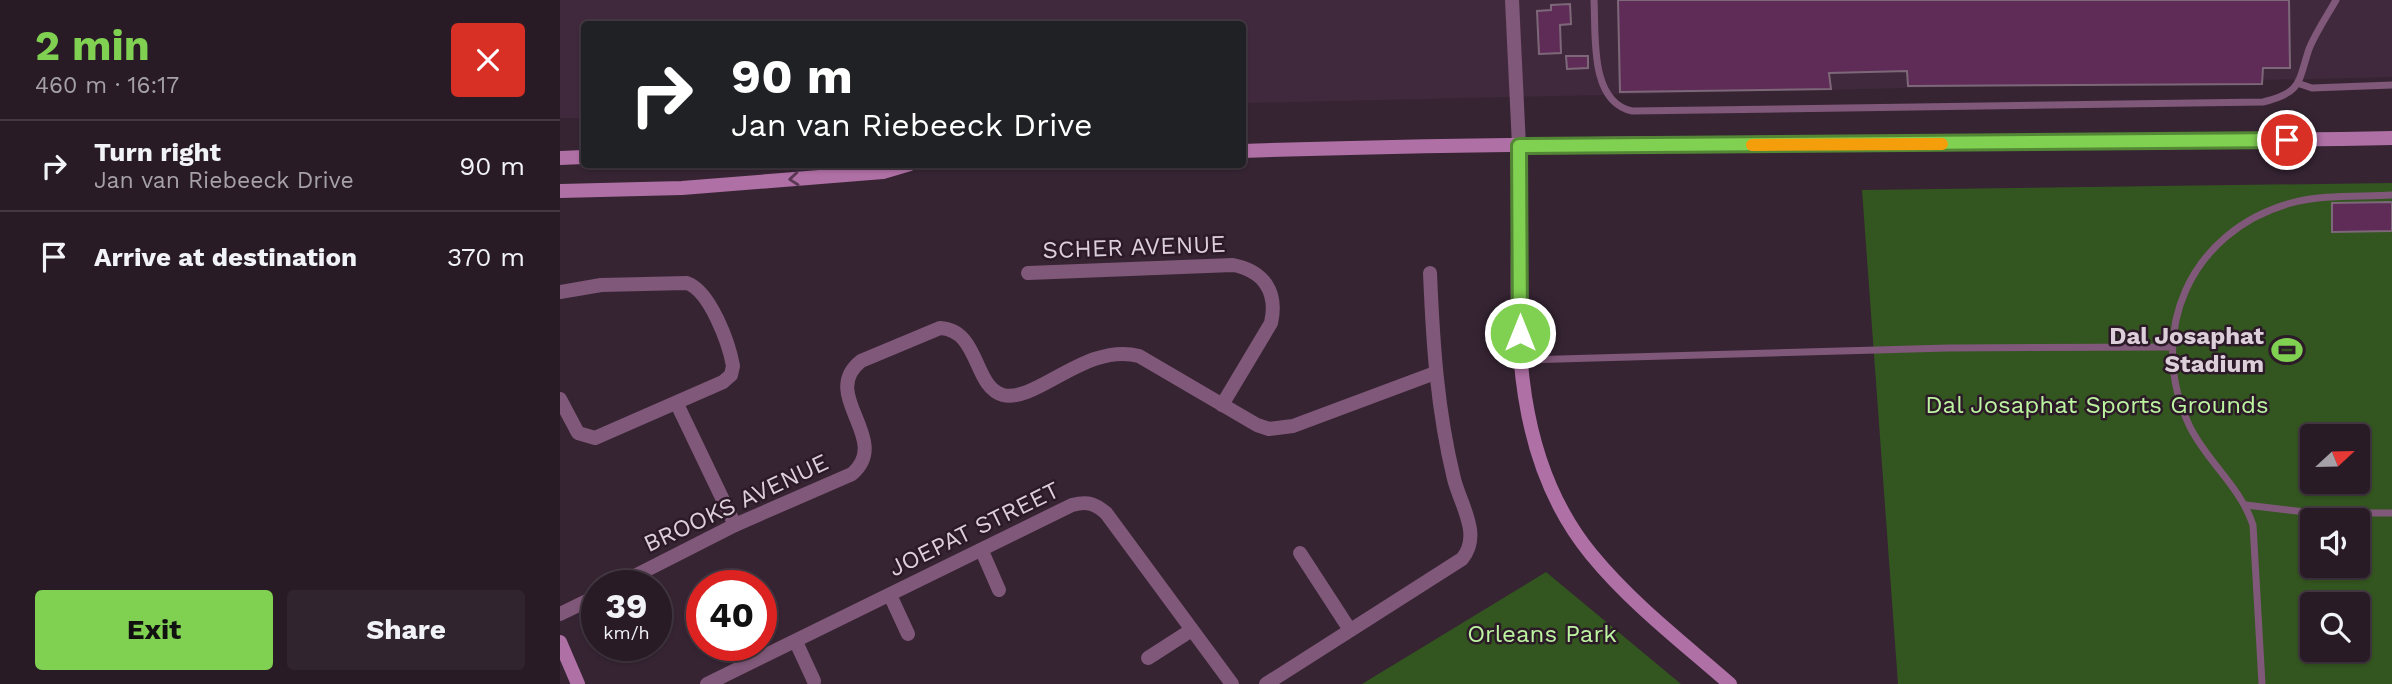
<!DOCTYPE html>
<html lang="en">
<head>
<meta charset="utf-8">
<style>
  body { margin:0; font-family:"Work Sans",sans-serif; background:#30242e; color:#f1f3f6; height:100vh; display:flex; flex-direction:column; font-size:26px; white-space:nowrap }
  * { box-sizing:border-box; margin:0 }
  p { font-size:23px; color:#a5a1a7 }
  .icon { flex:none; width:38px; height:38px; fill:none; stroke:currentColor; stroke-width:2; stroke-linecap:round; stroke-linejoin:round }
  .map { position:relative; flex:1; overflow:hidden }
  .panel { display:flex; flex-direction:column; background:#281b26; width:560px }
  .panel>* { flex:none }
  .banner { position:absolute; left:21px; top:21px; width:665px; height:147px; border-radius:7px; box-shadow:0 2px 5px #0004,0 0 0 2px #443943; background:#202124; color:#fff; overflow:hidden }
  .needle { width:46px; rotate:68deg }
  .tools { position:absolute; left:1740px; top:424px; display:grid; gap:14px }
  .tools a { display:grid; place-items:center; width:70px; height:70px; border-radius:7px; background:#281b26; box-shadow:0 2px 5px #0004,0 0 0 2px #443943; font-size:35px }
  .speed { position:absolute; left:21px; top:570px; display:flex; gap:14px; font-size:35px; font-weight:700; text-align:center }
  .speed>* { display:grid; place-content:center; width:91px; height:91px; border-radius:50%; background:#281b26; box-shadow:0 2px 5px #0004,0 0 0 2px #443943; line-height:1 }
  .speed small { font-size:18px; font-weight:400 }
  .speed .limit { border:10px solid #d22; background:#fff; color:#111 }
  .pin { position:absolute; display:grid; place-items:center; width:60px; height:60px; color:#fff; margin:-30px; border:4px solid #fff; border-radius:50%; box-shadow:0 2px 7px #0007 }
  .me { position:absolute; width:77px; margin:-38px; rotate:0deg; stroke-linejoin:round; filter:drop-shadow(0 0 5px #0008) }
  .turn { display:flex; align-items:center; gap:24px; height:147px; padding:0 35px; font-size:32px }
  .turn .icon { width:91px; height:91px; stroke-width:2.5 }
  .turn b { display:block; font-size:49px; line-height:60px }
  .round { display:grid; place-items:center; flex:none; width:74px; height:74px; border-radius:7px; background:#30242e }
  .head { display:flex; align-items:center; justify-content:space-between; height:119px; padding:0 35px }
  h1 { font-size:42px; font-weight:700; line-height:52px; color:#80d051 }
  .action { display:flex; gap:14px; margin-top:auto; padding:14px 35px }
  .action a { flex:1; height:80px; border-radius:7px; background:#80d051; color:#111; font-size:28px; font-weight:700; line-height:80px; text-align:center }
  .action a+a { background:#30242e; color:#f1f3f6 }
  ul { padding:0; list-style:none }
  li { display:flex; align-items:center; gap:21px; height:91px; padding:0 35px; border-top:2px solid #443943 }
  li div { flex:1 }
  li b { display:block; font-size:26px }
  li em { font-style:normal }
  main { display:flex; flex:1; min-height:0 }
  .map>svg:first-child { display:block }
  .built { fill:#41293d }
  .green { fill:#33551f; fill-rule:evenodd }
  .building { fill:#5e2c57; stroke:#7d6879; stroke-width:2 }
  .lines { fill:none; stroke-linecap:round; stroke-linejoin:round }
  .lane { stroke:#805879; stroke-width:7 }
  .street { stroke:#805879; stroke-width:14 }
  .secondary { stroke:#af70a5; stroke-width:14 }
  .oneway { stroke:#5a3854 }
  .route-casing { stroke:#538735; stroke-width:18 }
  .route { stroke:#80d051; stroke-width:12 }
  .slow { stroke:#f59e0b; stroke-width:12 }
  .labels { text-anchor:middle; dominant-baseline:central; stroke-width:5; stroke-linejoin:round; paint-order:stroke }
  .street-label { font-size:24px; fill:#dccfd9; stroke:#2c1a29 }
  .poi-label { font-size:24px; font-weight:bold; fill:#dccfd9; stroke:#2c1a29; text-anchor:end }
  .park-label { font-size:24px; fill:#bcf4a0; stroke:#2c1a29 }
</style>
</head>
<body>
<main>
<section class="panel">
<div class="head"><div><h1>2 min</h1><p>460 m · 16:17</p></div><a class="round" style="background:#d93025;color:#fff"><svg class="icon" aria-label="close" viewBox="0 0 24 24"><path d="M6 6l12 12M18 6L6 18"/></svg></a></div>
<ul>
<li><svg class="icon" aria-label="right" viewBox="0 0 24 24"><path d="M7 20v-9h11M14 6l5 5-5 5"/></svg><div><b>Turn right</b><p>Jan van Riebeeck Drive</p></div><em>90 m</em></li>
<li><svg class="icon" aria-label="arrive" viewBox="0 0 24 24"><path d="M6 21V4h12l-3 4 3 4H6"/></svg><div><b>Arrive at destination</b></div><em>370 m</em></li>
</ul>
<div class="action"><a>Exit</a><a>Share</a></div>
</section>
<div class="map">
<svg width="1832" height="684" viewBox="0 0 1832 684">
  <rect width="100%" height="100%" fill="#362433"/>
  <!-- built -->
  <path class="built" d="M0,0H1832V77L683,103L682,24H24V118H0Z"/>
  <!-- green -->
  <g class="green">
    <path d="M1832,183V684H1338L1302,190ZM1752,436H1797V481H1752ZM1752,520H1797V565H1752ZM1752,604H1797V649H1752Z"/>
    <path d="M986,572L1121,684H802Z"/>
  </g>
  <!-- building -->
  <g class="building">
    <path d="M1058,0H1729L1730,68H1703L1702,84L1348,86L1347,71L1269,73L1271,89L1060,92Z"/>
    <path d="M1010,4L1011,24L1000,25L1001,53L979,54L977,11L991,10V5Z"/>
    <path d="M1006,56H1028V68L1007,69Z"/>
    <path d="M1832,202V231L1772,232V203Z"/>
  </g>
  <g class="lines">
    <!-- lane -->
    <g class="lane">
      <path d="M1034,0C1036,34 1029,102 1072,111L1703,102C1742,93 1738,82 1749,49C1756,32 1767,16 1776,0"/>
      <path d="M1740,84L1752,88L1832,85"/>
      <path d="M961,360L1388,348L1610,347"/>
      <path d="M1686,505L1754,513H1832"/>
      <path d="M1702,684L1693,525C1680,486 1648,463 1630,427C1585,333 1630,231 1731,203C1762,194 1800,197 1832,195"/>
    </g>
    <!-- street -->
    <g class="street">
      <path d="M952,0L959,146"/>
      <path d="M468,273L673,265C704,271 718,292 711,323L662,405"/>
      <path d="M0,292L41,285L127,283C150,291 169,343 173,366L171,375L163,382L35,438L18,433L0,399"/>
      <path d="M117,404L175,525"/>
      <path d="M422,551L439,590"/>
      <path d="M740,553L790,630"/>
      <path d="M55,586L175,525L292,474C333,439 258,395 301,361L380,328C420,330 413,387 443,395C477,403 526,342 579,356L697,425L709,429L733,426L875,373"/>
      <path d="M330,595L348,634"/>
      <path d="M0,614L37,596"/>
      <path d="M236,642L254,681"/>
      <path d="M588,658L630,631"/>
      <path d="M147,684L512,505C527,501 534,503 546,513L672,684"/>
      <path d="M706,684L902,559C922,535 901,506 894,479C877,409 873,344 870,273"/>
    </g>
    <!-- secondary -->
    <g class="secondary">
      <path d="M959,146C961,284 937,439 1031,554C1071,603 1122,642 1170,684"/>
      <path d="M682,151C1065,138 1449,146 1832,138"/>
      <path d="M0,158L24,157"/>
      <path d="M0,191L122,188L323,172L350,164"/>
      <path d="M0,642L18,684"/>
    </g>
  </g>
  <!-- one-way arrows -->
  <defs><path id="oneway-chevron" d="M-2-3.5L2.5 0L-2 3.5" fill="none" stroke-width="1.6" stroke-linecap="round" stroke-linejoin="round" transform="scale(1.75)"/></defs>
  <use class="oneway" href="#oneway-chevron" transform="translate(234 179) rotate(175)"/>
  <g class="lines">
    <!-- route casing -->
    <g class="route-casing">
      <path id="route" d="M960,333L959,146L1727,140"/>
    </g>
    <!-- route -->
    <use href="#route" class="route"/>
    <!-- slow -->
    <path class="slow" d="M1192,145L1382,144"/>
  </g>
  <!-- icons -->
  <defs>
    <g id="stadium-bare" transform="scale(2.415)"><path d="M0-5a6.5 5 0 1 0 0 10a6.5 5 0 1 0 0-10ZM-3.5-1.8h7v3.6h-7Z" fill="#80d051" stroke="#2c1a29" stroke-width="2.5" paint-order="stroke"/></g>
  </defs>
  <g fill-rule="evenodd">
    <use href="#stadium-bare" x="1727" y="350"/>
  </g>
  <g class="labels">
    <!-- street labels -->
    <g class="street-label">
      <text transform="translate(574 247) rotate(-2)">SCHER AVENUE</text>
      <text transform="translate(176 503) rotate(-25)">BROOKS AVENUE</text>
      <text transform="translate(414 529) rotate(-26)">JOEPAT STREET</text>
    </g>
    <!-- poi labels -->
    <g class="poi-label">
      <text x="1704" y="336">Dal Josaphat<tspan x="1704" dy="28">Stadium</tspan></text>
    </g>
    <!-- park labels -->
    <g class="park-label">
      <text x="1537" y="405">Dal Josaphat Sports Grounds</text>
      <text x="982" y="634">Orleans Park</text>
    </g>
  </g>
</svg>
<div class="tools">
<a><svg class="needle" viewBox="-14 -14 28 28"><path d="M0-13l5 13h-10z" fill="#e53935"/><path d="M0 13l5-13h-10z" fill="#a5a1a7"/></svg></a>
<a><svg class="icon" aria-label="sound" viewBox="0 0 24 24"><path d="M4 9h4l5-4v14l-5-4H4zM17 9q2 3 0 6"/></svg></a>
<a><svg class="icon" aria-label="search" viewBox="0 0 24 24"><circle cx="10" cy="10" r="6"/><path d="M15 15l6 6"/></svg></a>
</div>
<div class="speed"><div>39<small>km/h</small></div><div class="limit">40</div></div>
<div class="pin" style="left:1727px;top:140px;background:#d93025"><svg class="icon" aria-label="arrive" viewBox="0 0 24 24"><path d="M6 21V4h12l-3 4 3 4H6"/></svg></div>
<svg class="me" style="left:960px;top:333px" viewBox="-20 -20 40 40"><circle r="17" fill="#80d051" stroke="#fff" stroke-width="3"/><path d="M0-11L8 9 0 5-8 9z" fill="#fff"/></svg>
<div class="banner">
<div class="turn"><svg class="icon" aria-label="right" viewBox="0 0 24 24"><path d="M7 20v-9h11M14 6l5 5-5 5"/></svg><div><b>90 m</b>Jan van Riebeeck Drive</div></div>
</div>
</div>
</main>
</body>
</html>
